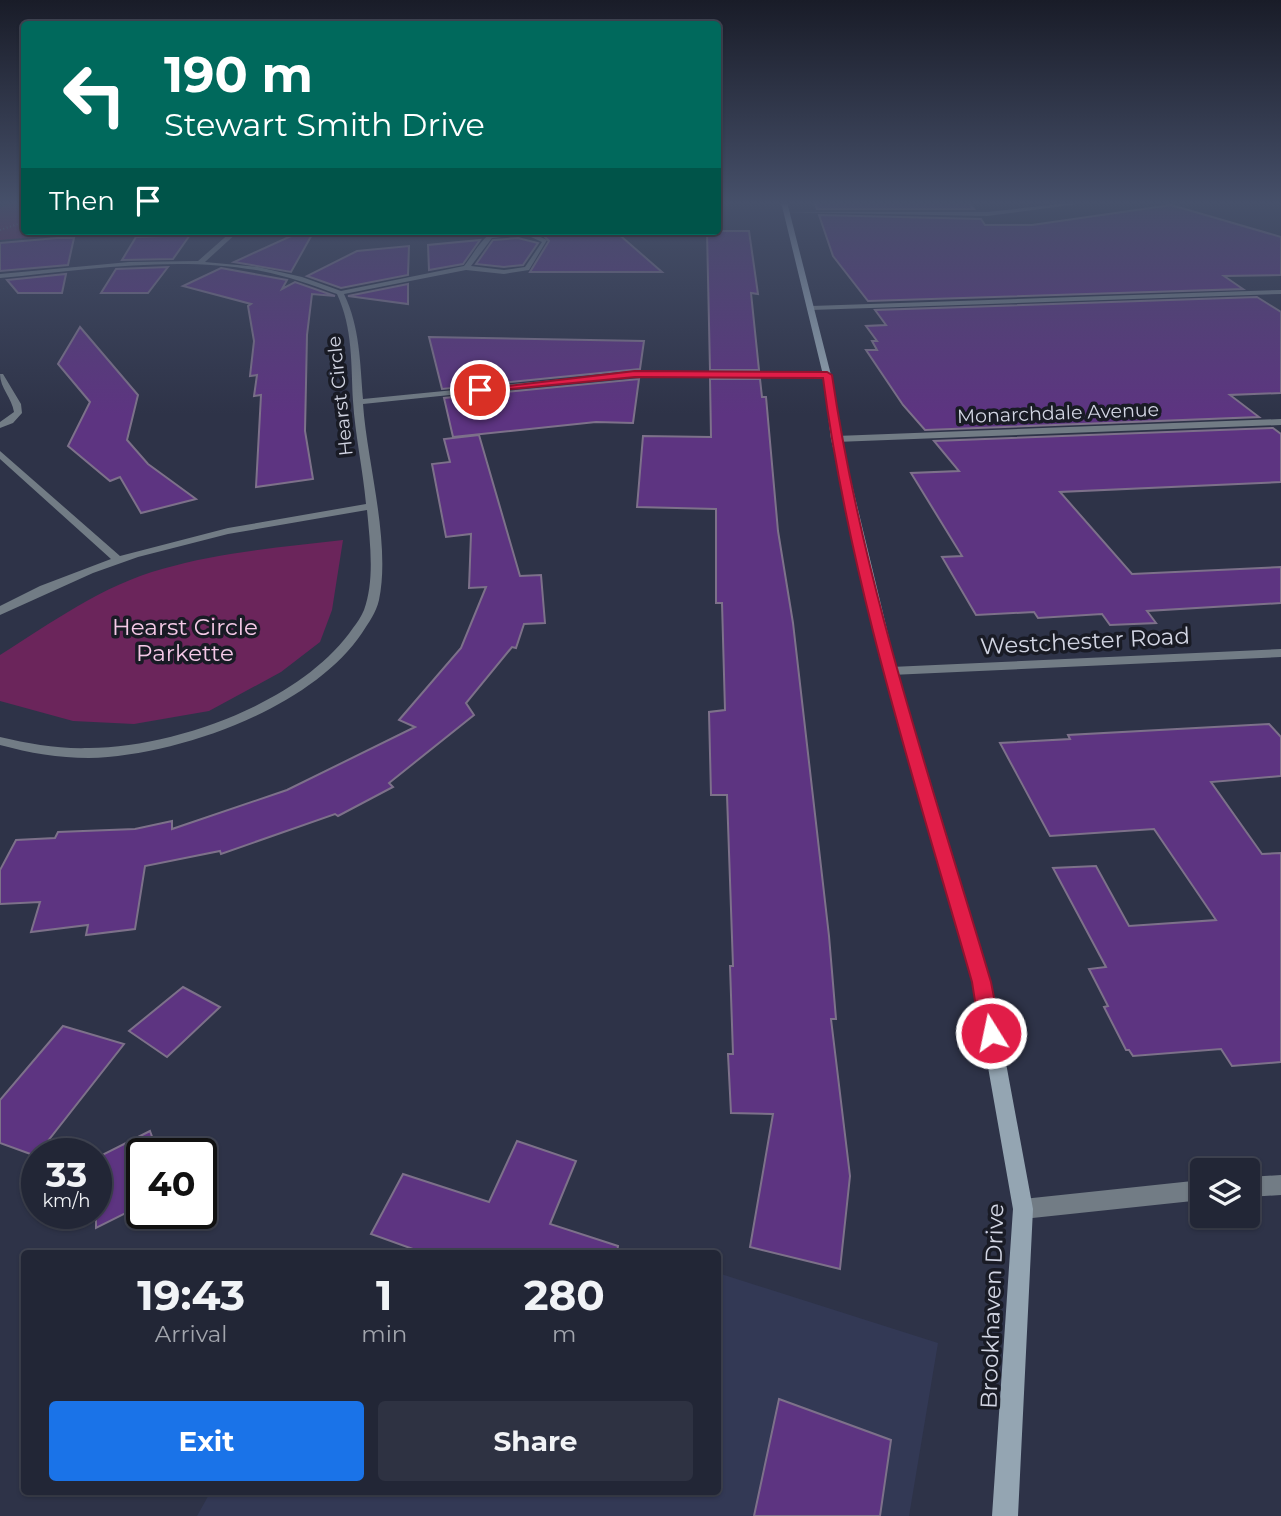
<!DOCTYPE html>
<html lang="en">
<head>
<meta charset="utf-8">
<style>
  body { margin:0; font-family:Montserrat,sans-serif; background:#2e3242; color:#f1f3f6; height:100vh; display:flex; flex-direction:column; font-size:26px; white-space:nowrap }
  * { box-sizing:border-box; margin:0 }
  p { font-size:23px; color:#a2a5ad }
  .icon { flex:none; width:38px; height:38px; fill:none; stroke:currentColor; stroke-width:2; stroke-linecap:round; stroke-linejoin:round }
  .map { position:relative; flex:1; overflow:hidden }
  .side { position:absolute; left:21px; top:1250px; width:700px; height:245px; display:flex; flex-direction:column; background:#222636; border-radius:7px; box-shadow:0 2px 5px #0004,0 0 0 2px #3f4351 }
  .side>* { flex:none }
  .top-card { position:absolute; left:21px; top:21px; width:700px; height:214px; border-radius:7px; box-shadow:0 2px 5px #0004,0 0 0 2px #3f4351; background:#00695c; color:#fff; overflow:hidden }
  .fabs { position:absolute; left:1190px; top:1158px; display:grid; gap:14px }
  .fabs a { display:grid; place-items:center; width:70px; height:70px; border-radius:7px; background:#222636; box-shadow:0 2px 5px #0004,0 0 0 2px #3f4351; font-size:35px }
  .speed { position:absolute; left:21px; top:1138px; display:flex; gap:14px; font-size:35px; font-weight:700; text-align:center }
  .speed>* { display:grid; place-content:center; width:91px; height:91px; border-radius:50%; background:#222636; box-shadow:0 2px 5px #0004,0 0 0 2px #3f4351; line-height:1 }
  .speed small { font-size:18px; font-weight:400 }
  .speed .limit { border:4px solid #111; border-radius:10px; background:#fff; color:#111 }
  .pin { position:absolute; display:grid; place-items:center; width:60px; height:60px; color:#fff; margin:-30px; border:4px solid #fff; border-radius:50%; box-shadow:0 2px 7px #0007 }
  .me { position:absolute; width:77px; margin:-38px; rotate:350deg; stroke-linejoin:round; filter:drop-shadow(0 0 5px #0008) }
  .turn { display:flex; align-items:center; gap:24px; height:147px; padding:0 28px; font-size:32px }
  .turn .icon { width:91px; height:91px; stroke-width:2.5 }
  .turn b { display:block; font-size:49px; line-height:60px }
  .then { display:flex; align-items:center; height:66px; padding:0 28px; background:#0003; gap:14px; font-size:26px }
  .eta { display:flex; justify-content:space-evenly; align-items:center; height:119px; text-align:center }
  .eta b { font-size:42px; font-weight:700; line-height:49px }
  .button { display:flex; gap:14px; margin-top:auto; padding:14px 28px }
  .button a { flex:1; height:80px; border-radius:7px; background:#1a73e8; color:#fff; font-size:28px; font-weight:700; line-height:80px; text-align:center }
  .button a+a { background:#2e3242; color:#f1f3f6 }
  .map>svg:first-child { display:block }
  .built { fill:#333955 }
  .green { fill:#6b255b }
  .building { fill:#5d3481; stroke:#7d718a; stroke-width:2 }
  .lines { fill:none; stroke-linecap:round; stroke-linejoin:round }
  .path { stroke:#656a7c; stroke-width:2; stroke-dasharray:1 2.5; stroke-linecap:butt }
  .street { fill:#727c85; fill-rule:evenodd }
  .secondary { fill:#94a5b2; fill-rule:evenodd }
  .route { fill:#e11d48; stroke:#92132f; stroke-width:2 }
  .labels { text-anchor:middle; dominant-baseline:central; stroke-width:7; stroke-linejoin:round; paint-order:stroke }
  .far-street-label { font-size:19px; fill:#d2d5e3; stroke:#191b25 }
  .park-label { font-size:23px; fill:#f5c9e7; stroke:#191b25 }
  .street-label { font-size:23px; fill:#d2d5e3; stroke:#191b25 }
</style>
</head>
<body>
<div class="map">
<svg width="1281" height="1516" viewBox="0 0 1281 1516">
  <rect width="100%" height="100%" fill="#2e3348"/>
  <!-- built -->
  <path class="built" d="M718,1273L938,1343L909,1516H197L211,1491H718Z"/>
  <!-- green -->
  <g class="green">
    <path d="M12,202H24V231H108L0,240V208Z"/>
    <path d="M343,540L332,610L320,642L281,672L209,711L134,724L73,721L0,701V655C51,623 103,585 162,569C220,552 283,547 343,540Z"/>
  </g>
  <!-- building -->
  <g class="building">
    <path d="M814,202H968L974,209H817Z"/>
    <path d="M1171,205L1281,237V275L1224,276L1243,289L868,301L833,256L819,215L981,219L985,225H1032Z"/>
    <path d="M302,231H314L291,272L234,262Z"/>
    <path d="M590,231H615L662,272H530L549,241L543,235Z"/>
    <path d="M707,231H749L758,294L751,293L759,370H710Z"/>
    <path d="M190,235L173,259L122,260L136,237Z"/>
    <path d="M57,238H74L68,265L0,271V243Z"/>
    <path d="M518,238L538,243L523,265L504,267L476,264L493,240Z"/>
    <path d="M480,240L463,264L429,270L428,245Z"/>
    <path d="M409,246L408,275L341,288L307,276L357,251Z"/>
    <path d="M168,267L148,293H101L116,269Z"/>
    <path d="M221,268L287,280L282,289L295,282L335,296L312,294L307,335L305,431L313,479L256,487L261,395L254,396L257,375L250,376L254,341L248,306L251,304L183,286Z"/>
    <path d="M66,274L62,293H18L7,280Z"/>
    <path d="M408,284V304L348,296Z"/>
    <path d="M1257,297L1281,312V393L1230,395L1259,417L925,430L903,405L866,350H877L872,341H877L866,326L886,325L875,310Z"/>
    <path d="M80,327L138,395L127,440L148,464L196,499L141,513L120,477L110,481L68,446L90,402L58,364Z"/>
    <path d="M429,337L644,341L640,369L442,389Z"/>
    <path d="M639,379L633,423L596,422L453,437L444,398Z"/>
    <path d="M710,379H760L762,397H766L778,531L793,623L829,936L836,1019H831L850,1176L840,1269L750,1247L773,1114L731,1113L728,1054H733L730,966H733L727,795H711L709,712L725,710L722,603H716V509L637,507L643,436L711,437Z"/>
    <path d="M1273,428L1281,434V482L1060,492L1132,574L1281,567V603L1147,611L1156,623L1110,625L1102,614L1038,618L1034,612L976,615L942,557L962,556L911,473L959,471L934,441Z"/>
    <path d="M479,435L520,576L541,575L545,623L524,624L516,648L512,647L466,703L474,715L389,783L393,787L338,816L335,814L221,854L220,851L145,866L135,929L86,935L88,925L31,932L40,902L0,904V870L16,840L55,838L58,832L135,829L172,821V829L287,790L415,727L399,720L461,648L486,587L469,588L471,534L446,537L432,464L450,462L444,439Z"/>
    <path d="M1269,724L1281,737V776L1211,782L1262,854L1281,853V1062L1232,1066L1221,1049L1133,1056L1129,1050H1126L1104,1007L1108,1006L1089,969L1106,967L1053,868L1096,866L1129,926L1216,920L1154,829L1050,836L1000,743L1070,739L1068,735Z"/>
    <path d="M183,987L220,1007L167,1057L129,1031Z"/>
    <path d="M63,1026L124,1044L36,1156L0,1143V1100Z"/>
    <path d="M150,1131L158,1153H142V1205L96,1228V1158Z"/>
    <path d="M517,1141L576,1161L550,1224L618,1246L617,1253H424L371,1234L403,1174L489,1202Z"/>
    <path d="M779,1399L891,1440L880,1516H754Z"/>
  </g>
  <g class="lines">
    <!-- path -->
    <path class="path" d="M0,230L24,222"/>
    <!-- street -->
    <g class="street">
      <path d="M1079,202H1093L987,216L783,212H987Z"/>
      <path d="M232,231H239L205,262L258,267L302,277L341,291L464,266C470,259 481,240 488,236C502,226 533,232 547,240L529,270L504,274L466,270L344,294C360,327 360,363 363,399L635,372L827,373L831,375L827,377L635,376L363,404C367,462 391,543 379,600C376,613 369,622 362,633C312,708 178,756 89,758C58,758 30,753 0,745V737C30,744 58,749 89,748C177,747 302,702 353,628C357,623 361,617 364,610C375,580 370,542 367,510L228,534L138,557L93,573L0,615V606L40,586L111,559L0,459V451L120,556L228,528L366,504C363,470 355,434 353,401C351,365 353,328 337,294C312,285 287,276 261,271C176,255 85,270 0,278V274L129,262L198,261ZM518,235L531,237L542,242L525,267L504,270L471,266L492,238Z"/>
      <path d="M1281,290V294L811,310L807,308L811,306Z"/>
      <path d="M0,374H3L21,404L22,413L13,423L0,428V422L14,412C12,398 0,388 0,374Z"/>
      <path d="M1281,419V425L836,442L831,439L836,436Z"/>
      <path d="M1281,649V657L891,675L885,671L891,667Z"/>
      <path d="M1281,1175V1195L1248,1197V1177Z"/>
      <path d="M1202,1180V1200L1023,1219L1016,1216L1013,1209L1016,1202L1023,1199Z"/>
    </g>
    <!-- secondary -->
    <path class="secondary" d="M781,202H787L831,375L841,439L897,671L991,982L1033,1209L1018,1516H992L1013,1209L973,982L885,671L831,439L823,375Z"/>
  </g>
  <!-- sky -->
  <linearGradient id="sky" x2="0" y2="1"><stop stop-color="#191c28"/><stop offset="0.49" stop-color="#46506a"/><stop offset="1" stop-color="#46506a" stop-opacity="0"/></linearGradient>
  <rect width="1281" height="414" fill="url(#sky)"/>
  <!-- route -->
  <path class="route" d="M635,371L827,372L832,375C862,581 932,784 991,982L1001,1033L998,1039L991,1042L983,1039L980,1033L972,982C916,786 849,580 823,378L635,377L480,392L475,390Z"/>
  <g class="labels">
    <!-- far-street labels -->
    <g class="far-street-label">
      <text transform="translate(340 396) rotate(-96)">Hearst Circle</text>
      <text transform="translate(1058 413) rotate(-2)">Monarchdale Avenue</text>
    </g>
    <!-- park labels -->
    <g class="park-label">
      <text x="185" y="627">Hearst Circle<tspan x="185" dy="26">Parkette</tspan></text>
    </g>
    <!-- street labels -->
    <g class="street-label">
      <text transform="translate(1085 641) rotate(-3)">Westchester Road</text>
      <text transform="translate(992 1306) rotate(-88)">Brookhaven Drive</text>
    </g>
  </g>
</svg>
<div class="fabs">
<a><svg class="icon" aria-label="layers" viewBox="0 0 24 24"><path d="M12 4l9 5-9 5-9-5zM3 14l9 5 9-5"/></svg></a>
</div>
<div class="speed"><div>33<small>km/h</small></div><div class="limit">40</div></div>
<div class="pin" style="left:480px;top:390px;background:#d93025"><svg class="icon" aria-label="arrive" viewBox="0 0 24 24"><path d="M6 21V4h12l-3 4 3 4H6"/></svg></div>
<svg class="me" style="left:991px;top:1033px" viewBox="-20 -20 40 40"><circle r="17" fill="#e11d48" stroke="#fff" stroke-width="3"/><path d="M0-11L8 9 0 5-8 9z" fill="#fff"/></svg>
<div class="top-card">
<div class="turn"><svg class="icon" aria-label="left" viewBox="0 0 24 24"><path d="M17 20v-9H6M10 6l-5 5 5 5"/></svg><div><b>190 m</b>Stewart Smith Drive</div></div>
<div class="then">Then<svg class="icon" aria-label="arrive" viewBox="0 0 24 24"><path d="M6 21V4h12l-3 4 3 4H6"/></svg></div>
</div>
<section class="side">
<div class="eta">
<div><b>19:43</b><p>Arrival</p></div>
<div><b>1</b><p>min</p></div>
<div><b>280</b><p>m</p></div>
</div>
<div class="button"><a>Exit</a><a>Share</a></div>
</section>
</div>
</body>
</html>
